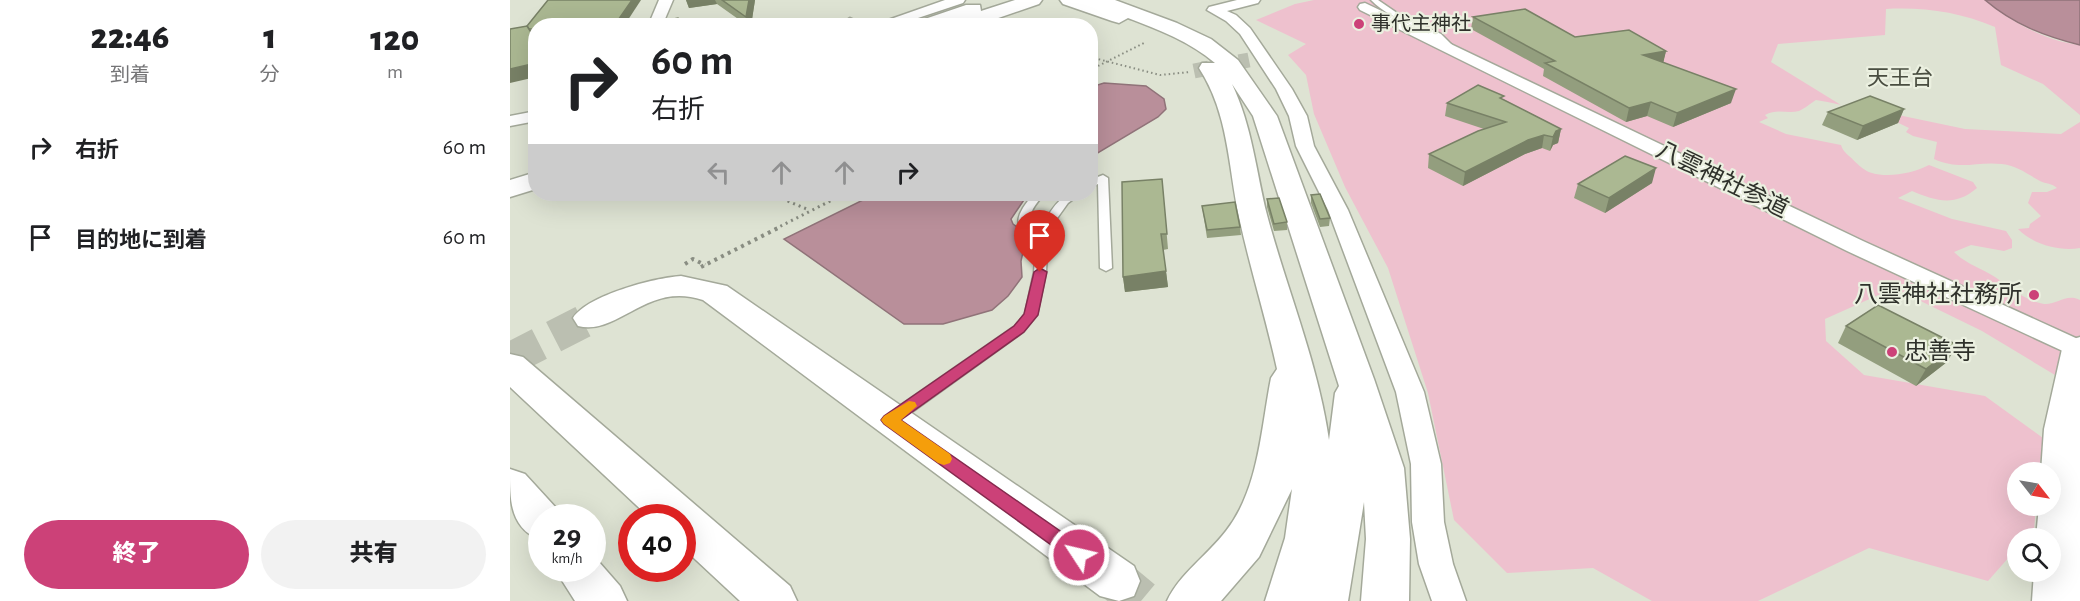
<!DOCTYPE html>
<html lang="ja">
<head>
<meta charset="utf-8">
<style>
  body { margin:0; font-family:"Alegreya Sans","Noto Sans JP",sans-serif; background:#f2f2f2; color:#202124; height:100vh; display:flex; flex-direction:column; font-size:22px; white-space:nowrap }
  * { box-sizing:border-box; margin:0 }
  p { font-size:20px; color:#757577 }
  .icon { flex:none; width:33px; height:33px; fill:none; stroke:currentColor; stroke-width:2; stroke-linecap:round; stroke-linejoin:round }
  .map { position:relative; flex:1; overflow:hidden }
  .panel { display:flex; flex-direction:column; background:#fff; width:510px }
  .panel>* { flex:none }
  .banner { position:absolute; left:18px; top:18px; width:570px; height:183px; border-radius:24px; box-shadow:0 6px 24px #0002; background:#fff; color:#202124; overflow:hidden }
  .needle { width:39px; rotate:121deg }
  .tools { position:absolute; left:1497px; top:462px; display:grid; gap:12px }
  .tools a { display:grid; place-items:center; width:54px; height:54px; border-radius:50%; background:#fff; box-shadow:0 6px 24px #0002; font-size:30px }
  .speed { position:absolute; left:18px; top:504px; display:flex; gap:12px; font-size:30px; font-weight:700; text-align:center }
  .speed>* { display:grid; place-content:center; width:78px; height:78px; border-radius:50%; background:#fff; box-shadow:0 6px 24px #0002; line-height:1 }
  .speed small { font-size:15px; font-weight:400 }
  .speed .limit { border:9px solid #d22; background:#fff; color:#111 }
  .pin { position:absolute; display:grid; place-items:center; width:51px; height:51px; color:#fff; margin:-62px -26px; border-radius:50% 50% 50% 0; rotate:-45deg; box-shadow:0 0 6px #0007 }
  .pin .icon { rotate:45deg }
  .me { position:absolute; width:66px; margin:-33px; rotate:305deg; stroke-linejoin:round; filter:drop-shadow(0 0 4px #0008) }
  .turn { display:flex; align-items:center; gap:21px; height:126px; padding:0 24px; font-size:27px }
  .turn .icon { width:78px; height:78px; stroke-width:2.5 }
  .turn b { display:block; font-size:42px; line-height:51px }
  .lanes { display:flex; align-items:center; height:57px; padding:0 24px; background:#0003; justify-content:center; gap:30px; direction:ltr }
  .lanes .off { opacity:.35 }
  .eta { display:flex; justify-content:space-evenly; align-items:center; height:102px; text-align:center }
  .eta b { font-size:36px; font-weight:800; line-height:42px }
  .action { display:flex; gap:12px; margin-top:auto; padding:12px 24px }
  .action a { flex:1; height:69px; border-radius:36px; background:#cc4178; color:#fff; font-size:24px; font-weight:800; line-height:69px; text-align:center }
  .action a+a { background:#f2f2f2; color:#202124 }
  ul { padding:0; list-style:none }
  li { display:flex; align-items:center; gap:18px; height:90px; padding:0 24px }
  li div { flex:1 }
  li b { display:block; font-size:22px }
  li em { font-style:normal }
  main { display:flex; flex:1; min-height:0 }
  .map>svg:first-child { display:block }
  .green { fill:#eec1ce }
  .water { fill:#b98f9a; stroke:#907379; stroke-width:1.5 }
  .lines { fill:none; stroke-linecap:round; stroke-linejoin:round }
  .street-tunnel { stroke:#bbbfb1; stroke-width:15; stroke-dasharray:15 8; stroke-linecap:butt }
  .secondary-tunnel-far1 { stroke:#bbbfb1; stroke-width:33; stroke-dasharray:33 16; stroke-linecap:butt }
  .secondary-tunnel { stroke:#bbbfb1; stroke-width:43; stroke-dasharray:43 21; stroke-linecap:butt }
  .lane-casing { stroke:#a4a99a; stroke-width:3 }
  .street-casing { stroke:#a4a99a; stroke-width:3 }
  .secondary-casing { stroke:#a4a99a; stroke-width:3 }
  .primary-casing { stroke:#a4a99a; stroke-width:3 }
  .highway-casing { stroke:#a4a99a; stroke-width:3 }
  .path-far2 { stroke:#898d82; stroke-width:2; stroke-dasharray:1.5 3; stroke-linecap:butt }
  .path-far1 { stroke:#898d82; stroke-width:3; stroke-dasharray:2 4; stroke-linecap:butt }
  .path { stroke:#898d82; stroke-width:4; stroke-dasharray:3 4.5; stroke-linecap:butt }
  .lane { fill:#fff; fill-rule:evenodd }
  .street { fill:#fff; fill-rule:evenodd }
  .secondary { fill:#fff; fill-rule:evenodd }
  .primary { fill:#fff; fill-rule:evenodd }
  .highway { fill:#fff; fill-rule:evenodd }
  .wall { fill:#939e7e }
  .shaded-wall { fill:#788166 }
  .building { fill:#abb892; stroke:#788166; stroke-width:1.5 }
  .route { fill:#cc4178; stroke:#852a4e; stroke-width:1.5 }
  .slow { fill:#f59e0b }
  .poi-dot { fill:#cc4178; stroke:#ebf0e0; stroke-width:2 }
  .labels { text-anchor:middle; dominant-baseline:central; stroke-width:4.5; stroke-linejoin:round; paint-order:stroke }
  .far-poi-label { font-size:20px; fill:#2f312b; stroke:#ebf0e0; text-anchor:start }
  .far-neighbourhood-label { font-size:22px; fill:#494d40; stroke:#ebf0e0 }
  .street-label { font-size:24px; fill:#2f312b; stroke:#ebf0e0 }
  .poi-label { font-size:24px; fill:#2f312b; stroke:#ebf0e0; text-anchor:end }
</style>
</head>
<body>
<main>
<section class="panel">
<div class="eta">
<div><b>22:46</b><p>到着</p></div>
<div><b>1</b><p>分</p></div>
<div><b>120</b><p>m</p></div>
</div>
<ul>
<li><svg class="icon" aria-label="right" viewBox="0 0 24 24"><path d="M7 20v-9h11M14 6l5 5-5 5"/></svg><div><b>右折</b></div><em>60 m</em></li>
<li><svg class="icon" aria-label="arrive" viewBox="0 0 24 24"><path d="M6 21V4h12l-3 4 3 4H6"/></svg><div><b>目的地に到着</b></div><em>60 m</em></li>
</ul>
<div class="action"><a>終了</a><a>共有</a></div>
</section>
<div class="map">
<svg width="1570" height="601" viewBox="0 0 1570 601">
  <rect width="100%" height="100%" fill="#dee3d3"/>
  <!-- green -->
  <path class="green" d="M804,0H1476C1501,22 1537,42 1570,45V115L1533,84L1491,65L1485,27C1449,12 1414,7 1376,9L1375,35L1268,44L1261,62L1331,105L1350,107L1455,129L1551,134L1570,122V248C1550,252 1522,244 1508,229L1519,228L1520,224L1531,216L1518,203L1522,192H1537L1547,188C1542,183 1536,184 1530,181C1517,174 1508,166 1492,164C1466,161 1451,171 1424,159L1427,142L1403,136L1396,132L1399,128C1371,113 1336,105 1306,100C1301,103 1294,109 1289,111C1277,114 1267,108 1255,115L1258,118L1249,122L1276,134L1331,145C1333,151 1335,152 1339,156C1346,162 1353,171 1362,173C1379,178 1404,173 1419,165L1463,182L1467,188C1445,207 1426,201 1402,191L1388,198L1442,219L1496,231L1502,240V248L1494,251L1461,245L1444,252C1456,264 1471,268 1485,277C1502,288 1513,300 1534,304C1547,305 1556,293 1570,300V373L1545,375L1472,331L1384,288L1315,319L1316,341L1354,375L1475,396L1533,438L1529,472H1508V506H1526L1524,530L1516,538H1508L1507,548L1478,581L1359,548L1248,601H1142L1083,568L997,573L944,520L918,393L878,268L835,187L804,114L796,75L778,55L796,44L746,20L785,4Z"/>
  <!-- water -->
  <g class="water">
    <path d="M1475,0H1570V45C1534,36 1503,24 1475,0Z"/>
    <path d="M594,83L636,86L654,99L656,109L648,117L581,157V87Z"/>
    <path d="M365,194H518L501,219L503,224L517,234L511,261L512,277L498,296L482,310L433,324H394L274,239Z"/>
  </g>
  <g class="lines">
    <!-- street-tunnel -->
    <path class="street-tunnel" d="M684,71L739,60"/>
    <!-- secondary-tunnel-far1 -->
    <path class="secondary-tunnel-far1" d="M0,359L80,318"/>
    <!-- secondary-tunnel -->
    <path class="secondary-tunnel" d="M607,581L631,601"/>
    <!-- lane casing -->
    <g class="lane-casing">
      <g id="lane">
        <path d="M861,0H868L887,13L931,34L948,51L941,53C921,26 884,24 861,0Z"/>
        <path d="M340,18L355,25L356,26C349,26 342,25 337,20Z"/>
        <path d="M593,175L598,178L602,268L596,271L590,268L588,184L580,187V180Z"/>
        <path d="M524,194H534C526,204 519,211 519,225L530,228C541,212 549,192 570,194L558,203L538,231L536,272L527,315L513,332L388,422H378L376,418L378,414L505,326L515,314L524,272L527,234C496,231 510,209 524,194Z"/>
      </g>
    </g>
    <!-- street casing -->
    <g class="street-casing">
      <g id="street">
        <path d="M149,0H163L152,26H138Z"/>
        <path d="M435,0H455L453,3L384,26H361Z"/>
        <path d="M727,0H750L748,3L717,11L726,15L740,28L782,89L797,116L804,146L838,210L914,392L931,464L934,522L943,564L956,601H922L909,564L902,522L901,464L886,392L818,210L786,146L779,116L766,89L730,34L716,21L697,10L699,7Z"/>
        <path d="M855,3L1353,241L1570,340V359L1337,251L850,10L848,7L850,4Z"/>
        <path d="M26,111V121L0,126V116Z"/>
      </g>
    </g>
    <!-- secondary casing -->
    <g class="secondary-casing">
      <g id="secondary">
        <path d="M171,276L217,286L624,566L630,581L624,596L609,601L590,596L193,300C136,281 109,336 68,326L63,318C78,295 144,278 171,276Z"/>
        <path d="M1570,337V601H1522L1524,572H1540V538H1526L1529,506H1540V472H1531L1534,429L1552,349L1557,341Z"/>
      </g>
    </g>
    <!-- primary casing -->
    <g class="primary-casing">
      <g id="primary">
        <path d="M505,0H532L529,4L465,26H404L406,22L456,5H470L471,11Z"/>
        <path d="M26,172V189L0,197V180Z"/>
      </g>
    </g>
    <!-- highway casing -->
    <g class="highway-casing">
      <g id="highway">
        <path d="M550,0H605L667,23L701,39L728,60L767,116L864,379L894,468L900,539L899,601H851L856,539L854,502L838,601H755L775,538L782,489L749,557L711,601H657C670,573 697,556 716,531C749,489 751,428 761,378L767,369C756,318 740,268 729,217C718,166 719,114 689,68L692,63H705C679,41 649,30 618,18L609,23L602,21L553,4ZM722,84L743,116L829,386L825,393L819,440C808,363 777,290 757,215C746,171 742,126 722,84Z"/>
        <path d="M0,354L13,357L280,586L287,601H230L172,547V518H140L0,387Z"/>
        <path d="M0,469L15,474L48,510L51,518H32V541C0,528 0,503 0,469Z"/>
        <path d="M82,554L110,586L117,601H65L44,568H82Z"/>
      </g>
    </g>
    <!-- path-far2 -->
    <g class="path-far2">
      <path d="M580,57L650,75L680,72"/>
      <path d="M580,70L636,42"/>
    </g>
    <!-- path-far1 -->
    <g class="path-far1">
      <path d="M261,194L299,210"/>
      <path d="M35,198L45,194"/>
      <path d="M265,229L334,194"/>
    </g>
    <!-- path -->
    <g class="path">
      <path d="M175,264L183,259L195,265"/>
      <path d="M191,267L268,228"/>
    </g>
    <!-- lane -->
    <use href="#lane" class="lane"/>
    <!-- street -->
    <use href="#street" class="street"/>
    <!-- secondary -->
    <use href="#secondary" class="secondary"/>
    <!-- primary -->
    <use href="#primary" class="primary"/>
    <!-- highway -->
    <use href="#highway" class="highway"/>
  </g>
  <!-- wall -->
  <g class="wall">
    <path d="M176,0H245L241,26H238L207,4L179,8Z"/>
    <path d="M963,17L1065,37L1156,51L1153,62L1221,103L1163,127L1137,116L1116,122L1033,76L1034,69L961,29Z"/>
    <path d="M993,99L1051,129L1048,143L1043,145L1040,151L1032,148L1015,154L953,186L918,168L919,154L974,129L935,116L937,103Z"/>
    <path d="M1394,109L1388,123L1347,140L1312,125L1318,112Z"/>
    <path d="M652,179L658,249L653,250L658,287L615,292L613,277Z"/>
    <path d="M1142,183L1095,213L1064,198L1068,184Z"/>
    <path d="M801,195L820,218L819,226L810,227L801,203Z"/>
    <path d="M757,199L777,222V230L764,231L757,207Z"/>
    <path d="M692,206L730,227L731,235L697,238Z"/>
    <path d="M1336,326L1437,362L1406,386L1328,343Z"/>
  </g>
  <!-- shaded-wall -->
  <g class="shaded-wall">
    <path d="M122,0H131L114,26H104Z"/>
    <path d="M176,0H205L207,4L179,8Z"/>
    <path d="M239,0H245L241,26H240L236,17Z"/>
    <path d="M82,22L84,26H54Z"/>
    <path d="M26,29V38H19L14,30Z"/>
    <path d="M1156,51L1153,64L1133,55Z"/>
    <path d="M26,63V77L0,83V69Z"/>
    <path d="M1226,89L1221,103L1163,127L1167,113Z"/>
    <path d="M1141,102L1137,116L1116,122L1119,108Z"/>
    <path d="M1394,109L1388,123L1347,140L1353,126Z"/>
    <path d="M1051,129L1048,143L1043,145L1040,151L1043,137L1046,131Z"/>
    <path d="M1034,135L1032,148L1015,154L953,186L955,172L1018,140Z"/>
    <path d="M1146,168L1142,183L1095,213L1099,198Z"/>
    <path d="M656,271L658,287L615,292L613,277Z"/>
    <path d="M1447,345L1437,362L1406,386L1416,369Z"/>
  </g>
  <!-- building -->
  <g class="building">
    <path d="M38,0H122L104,26H83L82,22L54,26H26V29H19L17,26Z"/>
    <path d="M212,0H239L236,17Z"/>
    <path d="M1015,9L1065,37L1119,30L1156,51L1133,55L1226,89L1167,113L1141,102L1119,108L1035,63L1045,61L963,17Z"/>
    <path d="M168,18L171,26H128Z"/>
    <path d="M17,26L26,40V54L22,55L26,61V63L0,69V29Z"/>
    <path d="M968,85L994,96L990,98L1051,129L1046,131L1043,137L1034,135L1018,140L955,172L919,154L968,131L996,122L937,103Z"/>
    <path d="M1360,96L1394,109L1353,126L1318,112Z"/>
    <path d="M1115,156L1146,168L1099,198L1068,184Z"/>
    <path d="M652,179L657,234H651L656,271L613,277L612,182Z"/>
    <path d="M810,194L820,218L810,219L801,195Z"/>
    <path d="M769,198L777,222L764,224L757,199Z"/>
    <path d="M725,202L730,227L697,230L692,206Z"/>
    <path d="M1368,305L1447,345L1416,369L1336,326Z"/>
  </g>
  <!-- route -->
  <path class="route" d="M530,268L537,272L528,315L514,332L391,420L576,549L578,555L576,560L569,563L562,560L374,424L371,420L374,416L504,326L514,314L524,272Z"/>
  <!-- slow -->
  <path class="slow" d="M399,401L405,402L407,406L391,420L440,454L442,459L440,463L434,465L428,463L374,424L371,420L374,416Z"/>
  <!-- markers -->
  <g class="poi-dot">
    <circle cx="849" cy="24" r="6"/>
    <circle cx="1524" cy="295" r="6"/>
    <circle cx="1382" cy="352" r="6"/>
  </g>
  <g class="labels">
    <!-- far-poi labels -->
    <g class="far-poi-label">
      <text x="861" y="24">事代主神社</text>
    </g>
    <!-- far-neighbourhood labels -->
    <g class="far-neighbourhood-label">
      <text x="1390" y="78">天王台</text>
    </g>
    <!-- street labels -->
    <g class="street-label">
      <text transform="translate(1212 180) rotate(26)">八雲神社参道</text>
    </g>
    <!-- poi labels -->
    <g class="poi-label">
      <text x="1512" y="295">八雲神社社務所</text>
      <text x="1394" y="352" text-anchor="start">忠善寺</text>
    </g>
  </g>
</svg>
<div class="tools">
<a><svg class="needle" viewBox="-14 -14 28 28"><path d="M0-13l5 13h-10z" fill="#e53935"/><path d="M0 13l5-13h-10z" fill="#757577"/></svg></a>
<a><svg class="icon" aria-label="search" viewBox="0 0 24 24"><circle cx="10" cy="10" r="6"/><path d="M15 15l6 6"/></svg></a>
</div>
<div class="speed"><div>29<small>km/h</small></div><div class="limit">40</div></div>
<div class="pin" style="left:530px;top:272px;background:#d93025"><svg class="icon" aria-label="arrive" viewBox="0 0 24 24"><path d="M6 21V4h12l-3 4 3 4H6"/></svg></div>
<svg class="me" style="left:569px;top:555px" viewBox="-20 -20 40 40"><circle r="17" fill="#cc4178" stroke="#fff" stroke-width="3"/><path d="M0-11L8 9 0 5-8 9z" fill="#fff"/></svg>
<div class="banner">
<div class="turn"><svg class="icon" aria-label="right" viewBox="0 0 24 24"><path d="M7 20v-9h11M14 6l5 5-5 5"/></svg><div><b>60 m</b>右折</div></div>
<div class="lanes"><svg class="icon off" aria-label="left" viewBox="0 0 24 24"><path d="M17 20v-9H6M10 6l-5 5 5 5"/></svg><svg class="icon off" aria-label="ahead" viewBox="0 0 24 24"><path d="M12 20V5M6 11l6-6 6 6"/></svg><svg class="icon off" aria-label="ahead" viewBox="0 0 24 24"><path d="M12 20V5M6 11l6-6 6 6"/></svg><svg class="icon" aria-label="right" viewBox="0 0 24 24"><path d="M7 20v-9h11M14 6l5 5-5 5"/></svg></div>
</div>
</div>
</main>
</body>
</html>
